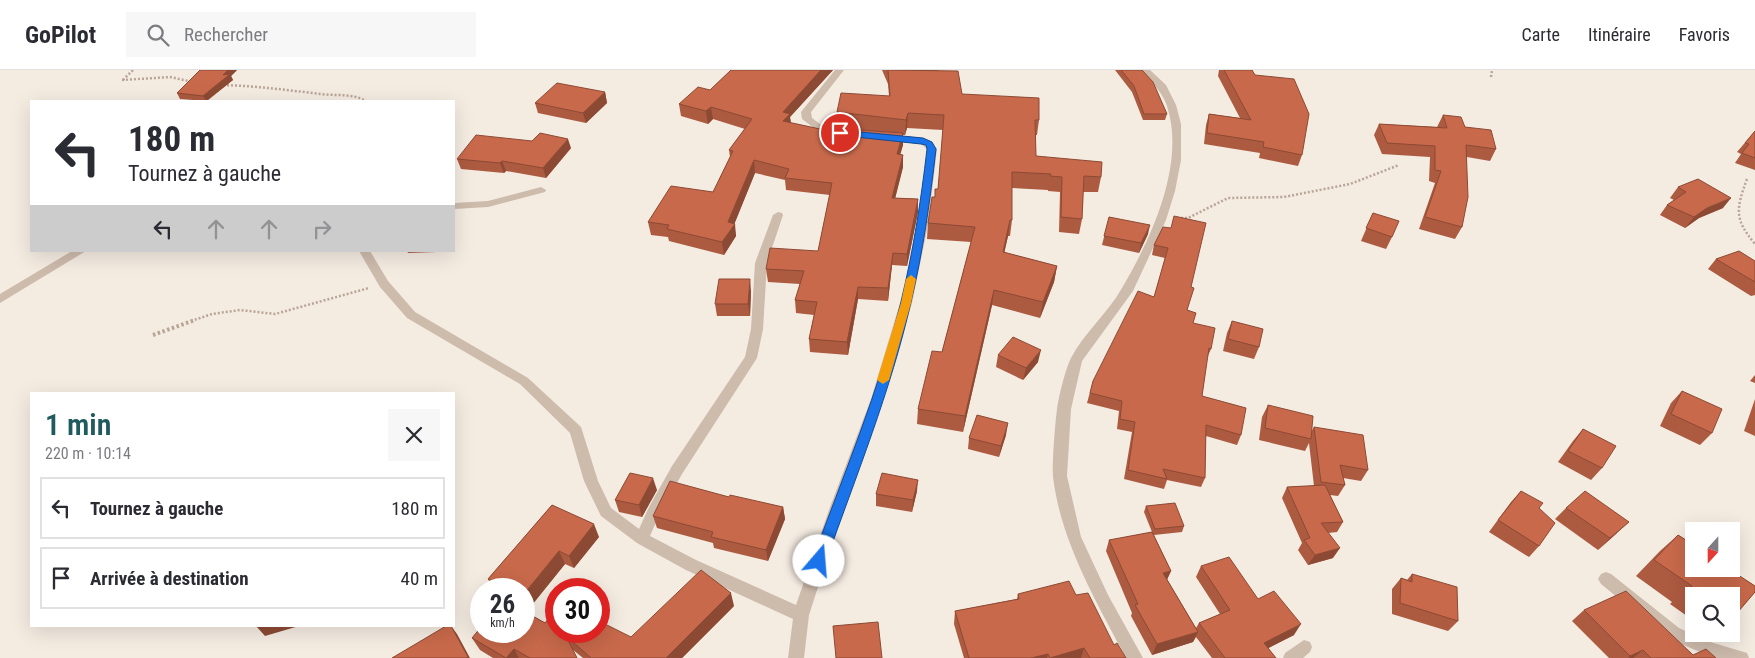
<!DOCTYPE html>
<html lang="fr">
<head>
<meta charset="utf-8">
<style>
  body { margin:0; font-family:"Roboto Condensed",sans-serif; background:#f7f7f7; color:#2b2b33; height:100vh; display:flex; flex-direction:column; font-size:19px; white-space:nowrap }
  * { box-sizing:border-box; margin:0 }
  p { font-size:16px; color:#7c7c81 }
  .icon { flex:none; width:28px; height:28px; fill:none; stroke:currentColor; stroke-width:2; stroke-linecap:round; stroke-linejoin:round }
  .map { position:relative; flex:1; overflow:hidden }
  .details { position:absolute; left:30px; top:322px; width:425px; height:235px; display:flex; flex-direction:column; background:#fff; border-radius:0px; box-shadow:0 5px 20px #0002 }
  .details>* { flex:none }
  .guide { position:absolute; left:30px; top:30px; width:425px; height:152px; border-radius:0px; box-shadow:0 5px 20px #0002; background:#fff; color:#2b2b33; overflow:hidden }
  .needle { width:32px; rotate:201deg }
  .controls { position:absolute; left:1685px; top:452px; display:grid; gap:10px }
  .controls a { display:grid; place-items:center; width:55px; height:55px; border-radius:0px; background:#fff; box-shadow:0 5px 20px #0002; font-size:25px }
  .speed { position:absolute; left:470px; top:508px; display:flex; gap:10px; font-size:25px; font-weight:700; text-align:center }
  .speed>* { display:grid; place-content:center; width:65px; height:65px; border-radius:50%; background:#fff; box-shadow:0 5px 20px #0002; line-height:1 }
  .speed small { font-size:12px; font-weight:400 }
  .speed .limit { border:8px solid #d22; background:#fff; color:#111 }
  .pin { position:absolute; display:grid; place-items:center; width:42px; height:42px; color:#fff; margin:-21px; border:2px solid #fff; border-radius:50%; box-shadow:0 1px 5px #0007 }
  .me { position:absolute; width:55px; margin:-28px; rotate:18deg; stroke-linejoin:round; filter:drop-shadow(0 0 4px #0008) }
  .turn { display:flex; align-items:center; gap:18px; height:105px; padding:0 15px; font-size:22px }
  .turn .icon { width:65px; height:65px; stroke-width:2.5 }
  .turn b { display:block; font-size:35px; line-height:42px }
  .lanes { display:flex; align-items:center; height:48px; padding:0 15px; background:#0003; justify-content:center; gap:25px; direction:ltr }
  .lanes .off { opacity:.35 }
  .round { display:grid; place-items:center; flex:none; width:52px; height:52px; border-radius:0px; background:#f7f7f7 }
  .overview { display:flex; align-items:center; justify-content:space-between; height:85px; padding:0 15px }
  h1 { font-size:30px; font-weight:600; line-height:38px; color:#1f5a5e }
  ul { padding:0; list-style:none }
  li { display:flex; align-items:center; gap:15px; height:62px; margin:0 10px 8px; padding:0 5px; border:2px solid #e1e1e2; border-radius:0px }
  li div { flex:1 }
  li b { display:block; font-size:19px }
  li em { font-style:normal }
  header { display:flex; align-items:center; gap:30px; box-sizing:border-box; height:70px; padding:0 25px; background:#fff; border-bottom:1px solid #e1e1e2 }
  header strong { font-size:24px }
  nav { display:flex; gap:28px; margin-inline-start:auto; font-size:18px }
  .search { width:350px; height:45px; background:#f7f7f7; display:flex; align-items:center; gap:12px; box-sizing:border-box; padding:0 18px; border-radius:0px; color:#7c7c81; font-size:19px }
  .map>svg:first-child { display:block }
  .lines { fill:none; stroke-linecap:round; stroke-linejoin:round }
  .path-far1 { stroke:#b9a596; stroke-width:2.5; stroke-dasharray:2 2; stroke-linecap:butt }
  .path { stroke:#b9a596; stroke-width:4; stroke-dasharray:2.5 2.5; stroke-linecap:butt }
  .minor { fill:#cdbbac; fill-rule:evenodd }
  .wall { fill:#ac5a40 }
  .shaded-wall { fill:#8c4a34 }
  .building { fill:#c8694b; stroke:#8c4a34 }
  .route { fill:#1a73e8; stroke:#114b97 }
  .slow { fill:#f59e0b }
</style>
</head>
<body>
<header>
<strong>GoPilot</strong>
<div class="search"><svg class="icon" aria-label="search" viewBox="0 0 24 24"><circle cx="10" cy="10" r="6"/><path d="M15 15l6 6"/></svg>Rechercher</div>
<nav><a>Carte</a><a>Itinéraire</a><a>Favoris</a></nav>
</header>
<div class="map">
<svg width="1755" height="588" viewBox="0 0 1755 588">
  <rect width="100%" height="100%" fill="#f4ebe1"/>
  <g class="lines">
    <!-- path-far1 -->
    <g class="path-far1">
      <path d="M1491,7L1492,0"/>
      <path d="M122,10L170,7L193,12"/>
      <path d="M123,10L133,0"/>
      <path d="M223,15C256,16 288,20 320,24C336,26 352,23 366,31"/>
      <path d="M1747,109C1736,139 1734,149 1755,174"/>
      <path d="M1181,148H1188L1228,128L1284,127L1350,114L1399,95"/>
      <path d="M191,251L212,244L240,240L275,244L369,218"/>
    </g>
    <!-- path -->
    <path class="path" d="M153,265L195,250"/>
    <!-- minor -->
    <g class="minor">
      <path d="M835,0H844L811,42L812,48L824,57L853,62L855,64L850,67L818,61L802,49L801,42Z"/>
      <path d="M1141,0H1150L1166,15L1176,35L1181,54V90L1175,121L1166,150L1133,221L1082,291L1071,339L1067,406L1081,467L1108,525L1143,588H1126C1096,531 1061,472 1053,407C1052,393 1055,355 1057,339C1059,326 1065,300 1071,288C1084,263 1108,243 1122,218C1151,169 1186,94 1167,36C1161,19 1151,13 1141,0Z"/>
      <path d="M887,66C904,67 927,63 937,79L928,155L912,233L883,329L844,437L809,545L804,588H788L793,549L686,500L637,473L601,446L584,411L570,363L520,314L407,248L380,217L359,181H370L388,211L415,242L528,308L581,357L598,411L611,438L639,459L649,437L672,396L745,287L751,259L755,193L773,145L778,142L782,143L783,145L767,193L763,259L757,288L682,404L660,443L650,466L696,490L796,535L830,437L871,329L900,233L918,155L927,79L921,74L884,71L882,69Z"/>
      <path d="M541,117L546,120L545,122L488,137L454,139V133L488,131Z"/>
      <path d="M72,181H86L0,233V224Z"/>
      <path d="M1606,502L1611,504L1679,558L1707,571L1747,583L1749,588H1714L1667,568L1601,514L1598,509L1601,504Z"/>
      <path d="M1304,570L1310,572L1312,577L1310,582L1303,588H1283L1285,583Z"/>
    </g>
  </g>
  <!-- wall -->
  <g class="wall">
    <path d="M200,0H237L231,6L233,10L207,31L180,29L177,23Z"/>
    <path d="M731,0H833L790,47L791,53L834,62L838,55L837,42L889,26L888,14L882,0H937L962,24L1039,50L1037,65H1035L1036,86L1101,107L1098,122H1083L1082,149L1079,164L1059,162L1060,122L1048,121V120L1012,118V150L1010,166H1008L1004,182L1057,196L1054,212L1040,248L992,235L963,362L917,354L918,339L942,282L971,172L927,169L928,153L935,127L938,119L943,60L907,58L905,65H903V75L900,84L903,85V97L895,128L918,129V142L907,196L892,195L888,231L858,229L848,285L810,282L809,269L814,245L796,243L795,230L800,214L768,212L766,199L818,181L830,125L786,120L785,110L755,103L734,154L736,166L724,185L669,171L668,167L651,165L648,152L713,122L730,87L729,80L745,59L713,49L708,54L681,46L679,34L710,20Z"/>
    <path d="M1115,0H1142L1167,44L1165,50H1143L1132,22Z"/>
    <path d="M1219,0H1252L1302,85L1298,96L1259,88L1260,83L1204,74L1206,55L1209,44L1240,48L1218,6Z"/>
    <path d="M605,22L607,33L586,53L538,43L535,33Z"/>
    <path d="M1443,45L1465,57L1496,79L1490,91L1467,87L1462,157L1455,169L1419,159L1435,113L1429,111L1430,87L1382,84L1374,65L1379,54L1437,57Z"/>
    <path d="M1755,61V100L1735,93L1741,84L1737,82Z"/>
    <path d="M532,71L571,78L546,108L506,101L504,103L461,99L457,89Z"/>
    <path d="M1678,117L1723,138L1699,148L1685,158L1660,145L1667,135L1674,130L1670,128Z"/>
    <path d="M1373,143L1392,167L1386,179L1361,171Z"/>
    <path d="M1109,147L1148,164L1139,183L1102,175Z"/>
    <path d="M1163,157L1191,217L1187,240L1193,253L1211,279L1207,288L1202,326L1241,365L1237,375L1206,366L1205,408L1201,417L1167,410L1164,419L1124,409L1132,362L1117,359L1119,341L1087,333L1093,311L1154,227L1165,188L1152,185L1154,175Z"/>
    <path d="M407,181H437V182L408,183Z"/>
    <path d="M1716,189L1755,191V225L1751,226L1708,199Z"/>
    <path d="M751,221L750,246H717L715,234Z"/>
    <path d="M1232,251L1259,277L1254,289L1223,281L1227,263Z"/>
    <path d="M998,285L1038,292L1023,310L996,297Z"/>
    <path d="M1755,305V313L1750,311Z"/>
    <path d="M1682,321L1712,363L1700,375L1660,356L1671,333Z"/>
    <path d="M1755,329V366L1744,361Z"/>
    <path d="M1268,335L1311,362L1314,357L1368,400L1361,411L1343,408L1345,415L1338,426L1330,425L1343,452L1337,462L1328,463L1333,488L1308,495L1298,480L1302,473L1282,428L1287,417L1314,416L1309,373L1305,381L1259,370L1262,347Z"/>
    <path d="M1583,359L1602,398L1591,410L1558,392L1573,371Z"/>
    <path d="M1006,365L999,387L968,379L969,368Z"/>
    <path d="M657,420L642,447L619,442L615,430Z"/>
    <path d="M917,421L912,442L876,436V424Z"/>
    <path d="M1521,421L1539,476L1529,487L1489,462L1511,432Z"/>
    <path d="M729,427L783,437L785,449L768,491L714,478L713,473L657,458L653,446Z"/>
    <path d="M552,435L599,467L574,498L565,494L526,542L545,553L631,567L734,536L682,588H583L572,579L577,588H493L480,580L472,568L524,519H493L488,509Z"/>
    <path d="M1146,436L1184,456L1182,462L1154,465L1171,501L1167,509L1196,558L1199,553L1220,544L1196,507L1201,496L1258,529L1294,565L1268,578L1276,588H1212L1196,567L1193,572L1152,585L1131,546L1132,543L1106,481L1109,470L1152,462L1144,442Z"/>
    <path d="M1566,438L1617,463L1598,480L1555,449Z"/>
    <path d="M1678,465L1694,475V499H1729L1755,516V522L1731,549V526H1694V551L1670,534L1672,532L1636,506L1660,481Z"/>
    <path d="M1412,504L1458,551L1448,561L1392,544V519L1401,508L1407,510Z"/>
    <path d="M1018,524L1076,525L1114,575L1126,588H964L954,554L955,541L1017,529Z"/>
    <path d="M1584,540L1693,585L1716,588H1609L1572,551Z"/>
  </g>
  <!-- shaded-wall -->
  <g class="shaded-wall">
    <path d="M228,0H237L231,6L233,10L206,31L203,26Z"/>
    <path d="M821,0H833L790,47L791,56L783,50V42Z"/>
    <path d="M605,22L607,33L586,53L583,43Z"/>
    <path d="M711,37L713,49L708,54L706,41Z"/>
    <path d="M908,43L907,58L905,65L906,50Z"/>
    <path d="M903,63V75L897,96V84Z"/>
    <path d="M568,69L571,78L546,108L543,98Z"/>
    <path d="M903,85V97L892,141V128Z"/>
    <path d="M754,90L755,103L734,155L735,154L736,166L724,185L722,172L728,152Z"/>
    <path d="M502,91L506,101L504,103L500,93Z"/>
    <path d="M1731,128L1723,138L1699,148L1685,158L1694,147L1707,138Z"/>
    <path d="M918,129V142L907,196V184Z"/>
    <path d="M1010,150L1008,166L1001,198L1003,182Z"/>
    <path d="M1150,155L1148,164L1139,183L1141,173Z"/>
    <path d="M893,183L892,195L888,231V218Z"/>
    <path d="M1057,196L1054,212L1040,248L1043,232Z"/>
    <path d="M750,209L751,221L750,246L748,234Z"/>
    <path d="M858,217V229L848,285L847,272Z"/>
    <path d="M994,220L992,235L963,362L965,346Z"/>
    <path d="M1041,280L1038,292L1023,310L1026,298Z"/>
    <path d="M1008,353L1006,365L999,387L1001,376Z"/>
    <path d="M653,408L657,420L642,447L639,435Z"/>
    <path d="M918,410L917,421L912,442L913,430Z"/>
    <path d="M783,437L785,449L768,491L766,480Z"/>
    <path d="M1629,452L1617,463L1598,480L1610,468Z"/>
    <path d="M594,454L599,467L574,498L569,486Z"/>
    <path d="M1340,478L1333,488L1308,495L1315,485Z"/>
    <path d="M559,481L565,494L524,545V524Z"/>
    <path d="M1171,501L1166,512L1163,503Z"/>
    <path d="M731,523L734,536L682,588H666Z"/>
    <path d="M1301,554L1294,565L1257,584L1264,573Z"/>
    <path d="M256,556H299L265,566Z"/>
    <path d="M451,556L457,564L470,588H466Z"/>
    <path d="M1198,562L1193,572L1152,585L1157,574Z"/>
    <path d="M1084,578L1081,588H1049H1050Z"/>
    <path d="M514,579L519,588H506Z"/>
    <path d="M1643,580L1633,588H1628L1630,586Z"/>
    <path d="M1048,584L1047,588H1031Z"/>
  </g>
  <!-- building -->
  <g class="building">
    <path d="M200,0H228L223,5L230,4L203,26L177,23Z"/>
    <path d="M731,0H821L783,42L790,44L783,51L834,62L835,55L860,60L903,63L897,84L903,85L892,128L918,129L907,184L893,183L888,218L858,217L847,272L809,269L817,232L795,230L804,201L766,199L770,178L818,181L832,113L785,108L789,99L754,90L728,152L735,154L722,172L667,159L669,155L648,152L671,116L713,122L733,81L729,80L752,49L711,37L706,41L679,34L698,17L710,20Z"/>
    <path d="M888,0L958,1L962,24L1039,28V50H1035L1036,86L1102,92L1101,107L1084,106L1082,149L1061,147L1062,107L1050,106L1051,104L1012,102V150H1010L1003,182L1057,196L1043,232L994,220L965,346L918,339L932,281L942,282L975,157L928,153L932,127H935V119H938L944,45L908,43L906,50L837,42L841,23L890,26Z"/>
    <path d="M1121,0H1142L1153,12L1167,44H1144L1134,16Z"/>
    <path d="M1224,0H1252L1255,5L1294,9L1309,44L1302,85L1263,77L1264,72L1207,63L1209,44L1251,50Z"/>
    <path d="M557,13L605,22L583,43L535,33Z"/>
    <path d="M1443,45L1461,47L1465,57L1491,60L1496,79L1466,75L1468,127L1462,157L1425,147L1441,101L1435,100V76L1387,73L1379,54L1447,58Z"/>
    <path d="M1755,61V88L1742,83L1749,74L1745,73Z"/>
    <path d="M540,63L568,69L543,98L502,91L500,93L457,89L476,65L532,71Z"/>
    <path d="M1698,109L1731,128L1707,138L1694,147L1667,135L1686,122L1678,117Z"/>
    <path d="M1373,143L1399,151L1392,167L1366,158Z"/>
    <path d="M1174,146L1206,153L1191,217L1194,218L1187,240L1196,243L1193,253L1215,258L1211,279L1209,278L1202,326L1246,338L1241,365L1206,355L1205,408L1163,399L1167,409L1128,400L1135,352L1120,349L1122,331L1090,323L1093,311L1138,221L1154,227L1168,178L1154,175L1163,157L1171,158Z"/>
    <path d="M1109,147L1150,155L1141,173L1104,166Z"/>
    <path d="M1739,181L1755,191V212L1716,189Z"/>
    <path d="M719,209H750L748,234H715Z"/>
    <path d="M1232,251L1263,259L1259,277L1228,269Z"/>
    <path d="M1013,267L1041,280L1026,298L998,285Z"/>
    <path d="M1682,321L1722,339L1712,363L1671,344Z"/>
    <path d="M1268,335L1313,346L1311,369L1265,358Z"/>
    <path d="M977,345L1008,353L1001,376L969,368Z"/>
    <path d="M1314,357L1363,365L1368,400L1340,395L1345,415L1321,412Z"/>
    <path d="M1583,359L1616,376L1602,398L1568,381Z"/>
    <path d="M630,403L653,408L639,435L615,430Z"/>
    <path d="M882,403L918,410L913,430L876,424Z"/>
    <path d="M670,411L729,427L730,425L783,437L766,480L711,467L713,462L653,446Z"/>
    <path d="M1325,415L1343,452L1321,453L1340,478L1315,485L1304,470L1310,468L1287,417Z"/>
    <path d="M1521,421L1543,433L1539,438L1555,453L1539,476L1498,450Z"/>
    <path d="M1585,421L1629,452L1610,468L1566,438Z"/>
    <path d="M1175,433L1184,456L1155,459L1146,436Z"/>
    <path d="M552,435L594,454L569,486L559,481L524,524V519H494L498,514L488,509Z"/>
    <path d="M1152,462L1171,501L1163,503L1198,562L1157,574L1135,535L1138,534L1109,470Z"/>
    <path d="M1678,465L1694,475V499H1729L1755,516V522L1732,549L1731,548V526H1700L1689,519L1692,516L1654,490Z"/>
    <path d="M1229,487L1258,529L1274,521L1301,554L1264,573L1276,588H1225L1199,553L1230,540L1201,496Z"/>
    <path d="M701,500L731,523L666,588H591L566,566L577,588H530L514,579L506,588L472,568L481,557V561H524V541L545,553L556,539V561H599V551L631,567Z"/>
    <path d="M1412,504L1457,517L1458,551L1400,533L1401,508L1412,512Z"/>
    <path d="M1069,511L1076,525L1088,523L1114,575L1117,573L1126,588H1090L1084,578L1050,588L1048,584L1031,588H969L955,541L1019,529L1018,524Z"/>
    <path d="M1626,521L1693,585L1706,579L1716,588H1651L1643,580L1630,586L1584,540Z"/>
    <path d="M878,552L882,588H836L833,556Z"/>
    <path d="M446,556H451L468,587L466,588H392Z"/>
  </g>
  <!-- route -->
  <path class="route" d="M840,60L923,68L932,72L936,79C930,131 923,182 911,232C891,320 856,406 826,491L824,495L819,497L814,495L812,491C843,406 879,321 901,232C913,182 921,131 927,79L926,75L921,74L837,65V61Z"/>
  <!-- slow -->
  <path class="slow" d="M911,205L916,209L911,233L889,310L883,314L877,310L901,233L906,209Z"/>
</svg>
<div class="controls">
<a><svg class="needle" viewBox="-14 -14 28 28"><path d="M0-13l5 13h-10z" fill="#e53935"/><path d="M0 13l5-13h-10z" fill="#7c7c81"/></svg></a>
<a><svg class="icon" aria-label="search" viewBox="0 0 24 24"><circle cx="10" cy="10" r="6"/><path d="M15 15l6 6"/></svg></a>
</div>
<div class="speed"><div>26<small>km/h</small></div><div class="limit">30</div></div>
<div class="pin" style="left:840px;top:63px;background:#d93025"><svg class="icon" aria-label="arrive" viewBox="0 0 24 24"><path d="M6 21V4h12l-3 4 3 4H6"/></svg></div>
<svg class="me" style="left:819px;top:491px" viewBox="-20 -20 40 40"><circle r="19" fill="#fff"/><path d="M0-13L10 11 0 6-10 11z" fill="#1a73e8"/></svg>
<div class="guide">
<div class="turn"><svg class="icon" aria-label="left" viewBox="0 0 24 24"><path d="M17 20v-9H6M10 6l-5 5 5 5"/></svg><div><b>180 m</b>Tournez à gauche</div></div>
<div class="lanes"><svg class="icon" aria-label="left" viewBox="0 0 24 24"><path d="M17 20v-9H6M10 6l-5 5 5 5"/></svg><svg class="icon off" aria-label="ahead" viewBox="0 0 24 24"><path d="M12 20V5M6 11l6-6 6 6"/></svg><svg class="icon off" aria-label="ahead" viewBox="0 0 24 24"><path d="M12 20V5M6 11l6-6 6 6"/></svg><svg class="icon off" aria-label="right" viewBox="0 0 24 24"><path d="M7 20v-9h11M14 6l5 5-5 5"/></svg></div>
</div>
<section class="details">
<div class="overview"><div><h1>1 min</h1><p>220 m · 10:14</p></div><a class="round"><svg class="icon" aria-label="close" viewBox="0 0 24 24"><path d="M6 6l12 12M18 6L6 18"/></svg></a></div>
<ul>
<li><svg class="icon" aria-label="left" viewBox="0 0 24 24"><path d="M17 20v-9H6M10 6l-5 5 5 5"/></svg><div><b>Tournez à gauche</b></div><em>180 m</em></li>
<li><svg class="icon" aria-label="arrive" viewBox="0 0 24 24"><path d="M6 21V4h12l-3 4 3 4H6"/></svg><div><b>Arrivée à destination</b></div><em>40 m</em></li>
</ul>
</section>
</div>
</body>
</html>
